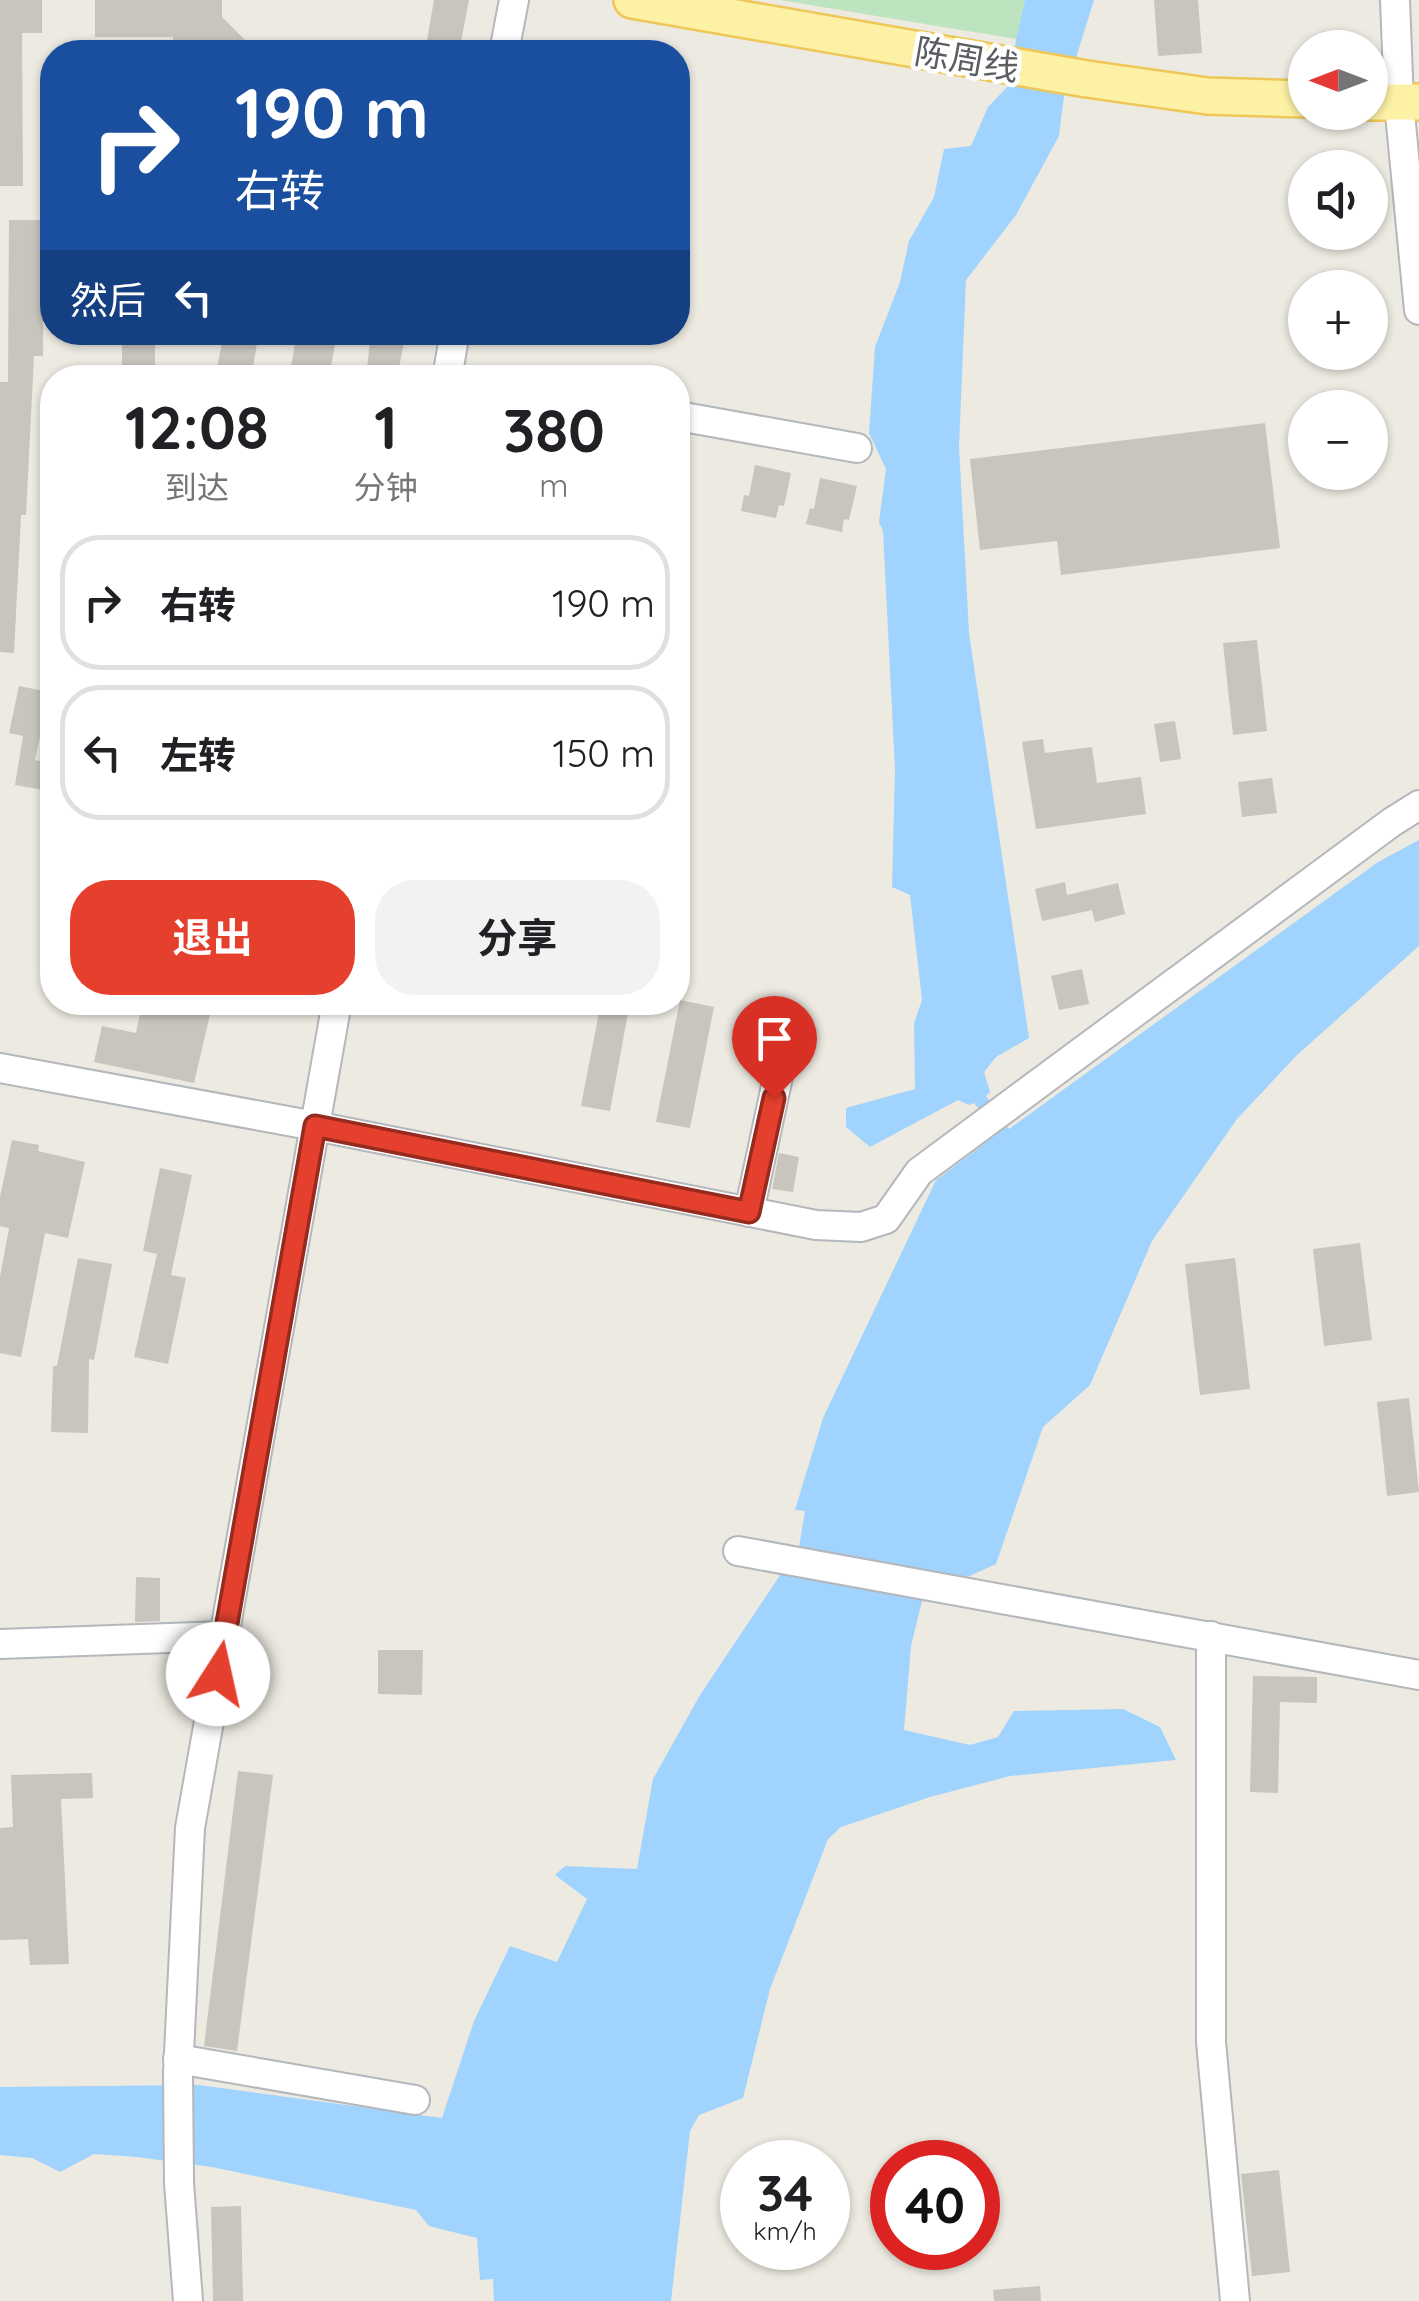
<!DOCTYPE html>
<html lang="zh">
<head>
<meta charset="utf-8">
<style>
  body { margin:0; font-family:Quicksand,"Noto Sans SC",sans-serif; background:#f2f2f2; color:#202124; height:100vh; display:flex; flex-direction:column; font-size:38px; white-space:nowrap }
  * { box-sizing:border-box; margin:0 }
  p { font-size:32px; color:#757577 }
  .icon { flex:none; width:55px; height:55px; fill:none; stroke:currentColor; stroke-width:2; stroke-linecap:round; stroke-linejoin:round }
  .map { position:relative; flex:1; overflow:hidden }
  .sheet { position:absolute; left:40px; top:365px; width:650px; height:650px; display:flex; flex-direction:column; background:#fff; border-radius:40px; box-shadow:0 2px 8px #0004 }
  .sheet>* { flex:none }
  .banner { position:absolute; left:40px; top:40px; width:650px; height:305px; border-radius:40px; box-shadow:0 2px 8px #0004; background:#1a4fa0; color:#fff; overflow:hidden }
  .needle { width:65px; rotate:270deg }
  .fabs { position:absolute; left:1288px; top:30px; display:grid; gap:20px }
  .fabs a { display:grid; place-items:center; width:100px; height:100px; border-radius:50%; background:#fff; box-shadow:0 2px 8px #0004; font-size:50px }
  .speed { position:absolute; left:720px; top:2140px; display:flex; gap:20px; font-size:50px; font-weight:700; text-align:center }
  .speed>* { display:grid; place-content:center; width:130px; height:130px; border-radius:50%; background:#fff; box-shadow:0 2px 8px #0004; line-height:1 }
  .speed small { font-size:25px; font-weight:400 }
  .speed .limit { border:15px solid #d22; background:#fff; color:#111 }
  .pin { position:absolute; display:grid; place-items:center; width:85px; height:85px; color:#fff; margin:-102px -42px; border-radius:50% 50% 50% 0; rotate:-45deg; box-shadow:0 0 10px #0007 }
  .pin .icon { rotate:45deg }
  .me { position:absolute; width:110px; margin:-55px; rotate:10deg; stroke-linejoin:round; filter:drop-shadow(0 0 8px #0008) }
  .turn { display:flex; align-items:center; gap:35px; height:210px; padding:0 30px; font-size:45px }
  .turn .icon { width:130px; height:130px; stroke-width:2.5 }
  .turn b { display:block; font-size:70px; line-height:85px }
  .then { display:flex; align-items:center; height:95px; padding:0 30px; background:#0003; gap:20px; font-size:38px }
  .eta { display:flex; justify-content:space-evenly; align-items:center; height:170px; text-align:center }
  .eta b { font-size:60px; font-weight:700; line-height:70px }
  .primary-button { display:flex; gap:20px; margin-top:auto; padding:20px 30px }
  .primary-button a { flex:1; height:115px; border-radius:40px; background:#e5402e; color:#fff; font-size:40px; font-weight:700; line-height:115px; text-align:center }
  .primary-button a+a { background:#f2f2f2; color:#202124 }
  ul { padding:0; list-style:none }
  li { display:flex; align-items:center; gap:30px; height:135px; margin:0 20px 15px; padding:0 10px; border:5px solid #e0e0e0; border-radius:40px }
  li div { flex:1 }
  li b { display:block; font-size:38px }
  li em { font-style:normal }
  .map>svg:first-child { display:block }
  .green { fill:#bde4be }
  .water { fill:#a0d3fd }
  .building { fill:#c8c4be }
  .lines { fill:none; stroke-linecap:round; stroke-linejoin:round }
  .minor-casing { stroke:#b4b7bc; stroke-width:32 }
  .major-casing { stroke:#eec758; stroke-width:40 }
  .minor { stroke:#fff; stroke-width:28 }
  .major { stroke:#fdf1a5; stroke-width:35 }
  .route-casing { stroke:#952a1e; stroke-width:25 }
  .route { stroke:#e5402e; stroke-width:18 }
  .labels { text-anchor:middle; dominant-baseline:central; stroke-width:9; stroke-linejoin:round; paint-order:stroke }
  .street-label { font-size:35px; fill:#5a5d62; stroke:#fff }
</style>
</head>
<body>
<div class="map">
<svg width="1419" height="2301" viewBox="0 0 1419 2301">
  <rect width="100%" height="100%" fill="#eceae1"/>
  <!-- green -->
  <path class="green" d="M780,0H1025L1016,39Z"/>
  <!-- water -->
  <path class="water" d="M1025,0H1094L1064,96L1059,136L1016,215L966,280L959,446L969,633L1029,1038L996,1057L984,1072L990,1092L986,1096L1009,1129L1378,862L1419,840V946L1297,1055L1237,1119L1152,1241L1090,1385L1043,1427L996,1564L923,1597L911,1646L904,1730L970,1745L998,1737L1014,1711L1123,1709L1160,1727L1176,1760L1010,1776L930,1797L841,1827L828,1839L770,1989L743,2098L699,2115L690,2131L671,2301H494L493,2279L480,2280L477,2238L429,2226L416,2210L212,2167L137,2157L94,2154L60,2172L32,2158L0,2155V2087L199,2085L442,2118L474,2021L510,1946L557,1962L587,1899L555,1875L565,1866L637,1869L653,1779L700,1695L799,1547L805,1511L795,1510L823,1418L936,1180L996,1135L995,1128L974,1103L969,1105L958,1100L870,1147L846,1127V1108L915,1089L914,1023L922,1000L910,895L892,887L895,769L883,531L879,522L886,469L869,433L875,347L900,282L909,241L934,197L944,149L971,146L988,107L1011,83L1016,39Z"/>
  <!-- building -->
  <g class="building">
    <path d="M0,0H42V33H22L23,186H0Z"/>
    <path d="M95,0H222V17L257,52H173V37H95Z"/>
    <path d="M434,0H469L459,52H425Z"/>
    <path d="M1154,0H1198L1202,53L1158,56Z"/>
    <path d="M9,220H44L43,356H34L26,515H21L14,653L0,652V382H8Z"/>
    <rect x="122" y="332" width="33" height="37"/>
    <path d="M224,332H259L251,378H215Z"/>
    <path d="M297,332H337L329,378H289Z"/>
    <path d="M371,332H406L397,378H366Z"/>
    <path d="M1265,423L1280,548L1061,575L1057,541L980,550L970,459Z"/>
    <path d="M755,465L791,473L784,506L779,505L776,518L741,511L744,495L749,496Z"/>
    <path d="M820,478L857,486L849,520L844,519L842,532L806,524L810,508L814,509Z"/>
    <path d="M1257,640L1267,731L1233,735L1223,643Z"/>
    <path d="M19,686L49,692L35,760L48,763L44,790L15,785L23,736L9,733Z"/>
    <path d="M1175,721L1181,759L1160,762L1154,724Z"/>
    <path d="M1043,739L1045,753L1092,747L1097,783L1141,777L1146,814L1036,829L1022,742Z"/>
    <path d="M1272,778L1277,813L1242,817L1238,782Z"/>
    <path d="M1065,882L1067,895L1118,883L1125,914L1095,922L1092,910L1042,921L1035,889Z"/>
    <path d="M1082,969L1089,1004L1059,1010L1051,976Z"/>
    <path d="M680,1000L714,1007L690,1128L656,1122Z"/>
    <path d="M142,1002H213L194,1083L94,1062L102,1026L136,1033Z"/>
    <path d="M601,1002H630L610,1111L581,1106Z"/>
    <path d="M12,1140L39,1145L38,1151L85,1162L68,1238L45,1233L21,1357L0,1353V1277L9,1228L0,1226V1197Z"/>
    <path d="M779,1153L799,1157L793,1192L772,1189Z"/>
    <path d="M160,1168L192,1175L171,1275L186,1278L168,1364L134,1357L157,1254L143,1251Z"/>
    <path d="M1360,1243L1372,1340L1324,1346L1313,1249Z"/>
    <path d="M78,1258L112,1264L94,1360L89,1359L88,1433L51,1432L53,1366H57Z"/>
    <path d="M1235,1258L1250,1389L1200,1395L1185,1264Z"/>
    <path d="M1409,1398L1419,1492L1387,1496L1377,1402Z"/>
    <path d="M136,1577L160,1578V1621L135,1622Z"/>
    <path d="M378,1650H423L422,1695L378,1694Z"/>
    <path d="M1253,1676L1317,1677V1703L1280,1702L1278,1793L1250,1792Z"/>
    <path d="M238,1771L273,1775L237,2051L204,2046Z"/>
    <path d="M92,1773L93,1798L61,1799L69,1964L30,1965L28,1939L0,1940V1828L13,1827L11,1775Z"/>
    <path d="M1279,2170L1290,2272L1252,2276L1241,2174Z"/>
    <path d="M241,2206L243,2301H213L211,2207Z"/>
    <path d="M1040,2286L1041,2301H994L993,2290Z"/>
  </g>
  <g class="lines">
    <!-- minor casing -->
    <g class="minor-casing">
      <g id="minor">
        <path d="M1395,0L1399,103L1419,310"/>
        <path d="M504,52L514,0"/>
        <path d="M447,378L455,332"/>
        <path d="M678,416L857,448"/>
        <path d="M0,1068L315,1126L816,1225L861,1227L886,1219L919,1172L1392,822L1419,805"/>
        <path d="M749,1212L790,1021"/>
        <path d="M738,1551L1419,1675"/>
        <path d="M1211,1636V2042L1235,2301"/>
        <path d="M0,1644L225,1636"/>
        <path d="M178,2059L415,2100"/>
        <path d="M188,2301L179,2183L178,2073L190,1828L337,1002"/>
      </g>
    </g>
    <!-- major casing -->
    <g class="major-casing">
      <g id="major">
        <path d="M632,0L1087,79L1207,96L1305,99"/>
        <path d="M1370,102H1419"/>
      </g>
    </g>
    <!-- minor -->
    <use href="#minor" class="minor"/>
    <!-- major -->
    <use href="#major" class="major"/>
  </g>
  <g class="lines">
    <!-- route casing -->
    <g class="route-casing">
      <path id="route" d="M218,1674L315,1126L749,1212L774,1098"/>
    </g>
    <!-- route -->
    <use href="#route" class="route"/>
  </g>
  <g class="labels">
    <!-- street labels -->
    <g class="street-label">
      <text transform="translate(967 59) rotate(10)">陈周线</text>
    </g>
  </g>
</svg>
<div class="fabs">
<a><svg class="needle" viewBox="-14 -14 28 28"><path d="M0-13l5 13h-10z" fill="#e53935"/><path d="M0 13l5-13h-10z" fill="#757577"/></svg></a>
<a><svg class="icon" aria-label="sound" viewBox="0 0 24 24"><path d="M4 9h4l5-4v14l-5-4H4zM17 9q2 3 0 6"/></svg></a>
<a>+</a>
<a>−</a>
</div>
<div class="speed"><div>34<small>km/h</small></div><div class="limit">40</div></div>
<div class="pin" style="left:774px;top:1098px;background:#d93025"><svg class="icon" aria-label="arrive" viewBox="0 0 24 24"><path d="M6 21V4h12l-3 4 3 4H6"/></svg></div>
<svg class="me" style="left:218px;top:1674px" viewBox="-20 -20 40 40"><circle r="19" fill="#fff"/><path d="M0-13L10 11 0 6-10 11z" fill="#e5402e"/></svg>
<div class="banner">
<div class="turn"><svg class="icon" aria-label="right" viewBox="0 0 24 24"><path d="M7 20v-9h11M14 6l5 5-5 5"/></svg><div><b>190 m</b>右转</div></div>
<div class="then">然后<svg class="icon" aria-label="left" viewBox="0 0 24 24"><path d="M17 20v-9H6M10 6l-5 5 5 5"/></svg></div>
</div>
<section class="sheet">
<div class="eta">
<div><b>12:08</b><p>到达</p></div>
<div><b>1</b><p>分钟</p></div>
<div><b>380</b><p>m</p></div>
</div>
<ul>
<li><svg class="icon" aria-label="right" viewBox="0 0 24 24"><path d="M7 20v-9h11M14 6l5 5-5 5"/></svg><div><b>右转</b></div><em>190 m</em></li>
<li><svg class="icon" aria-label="left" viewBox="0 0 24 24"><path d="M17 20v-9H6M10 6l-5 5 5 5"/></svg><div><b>左转</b></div><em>150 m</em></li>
</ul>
<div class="primary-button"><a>退出</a><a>分享</a></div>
</section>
</div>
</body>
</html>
